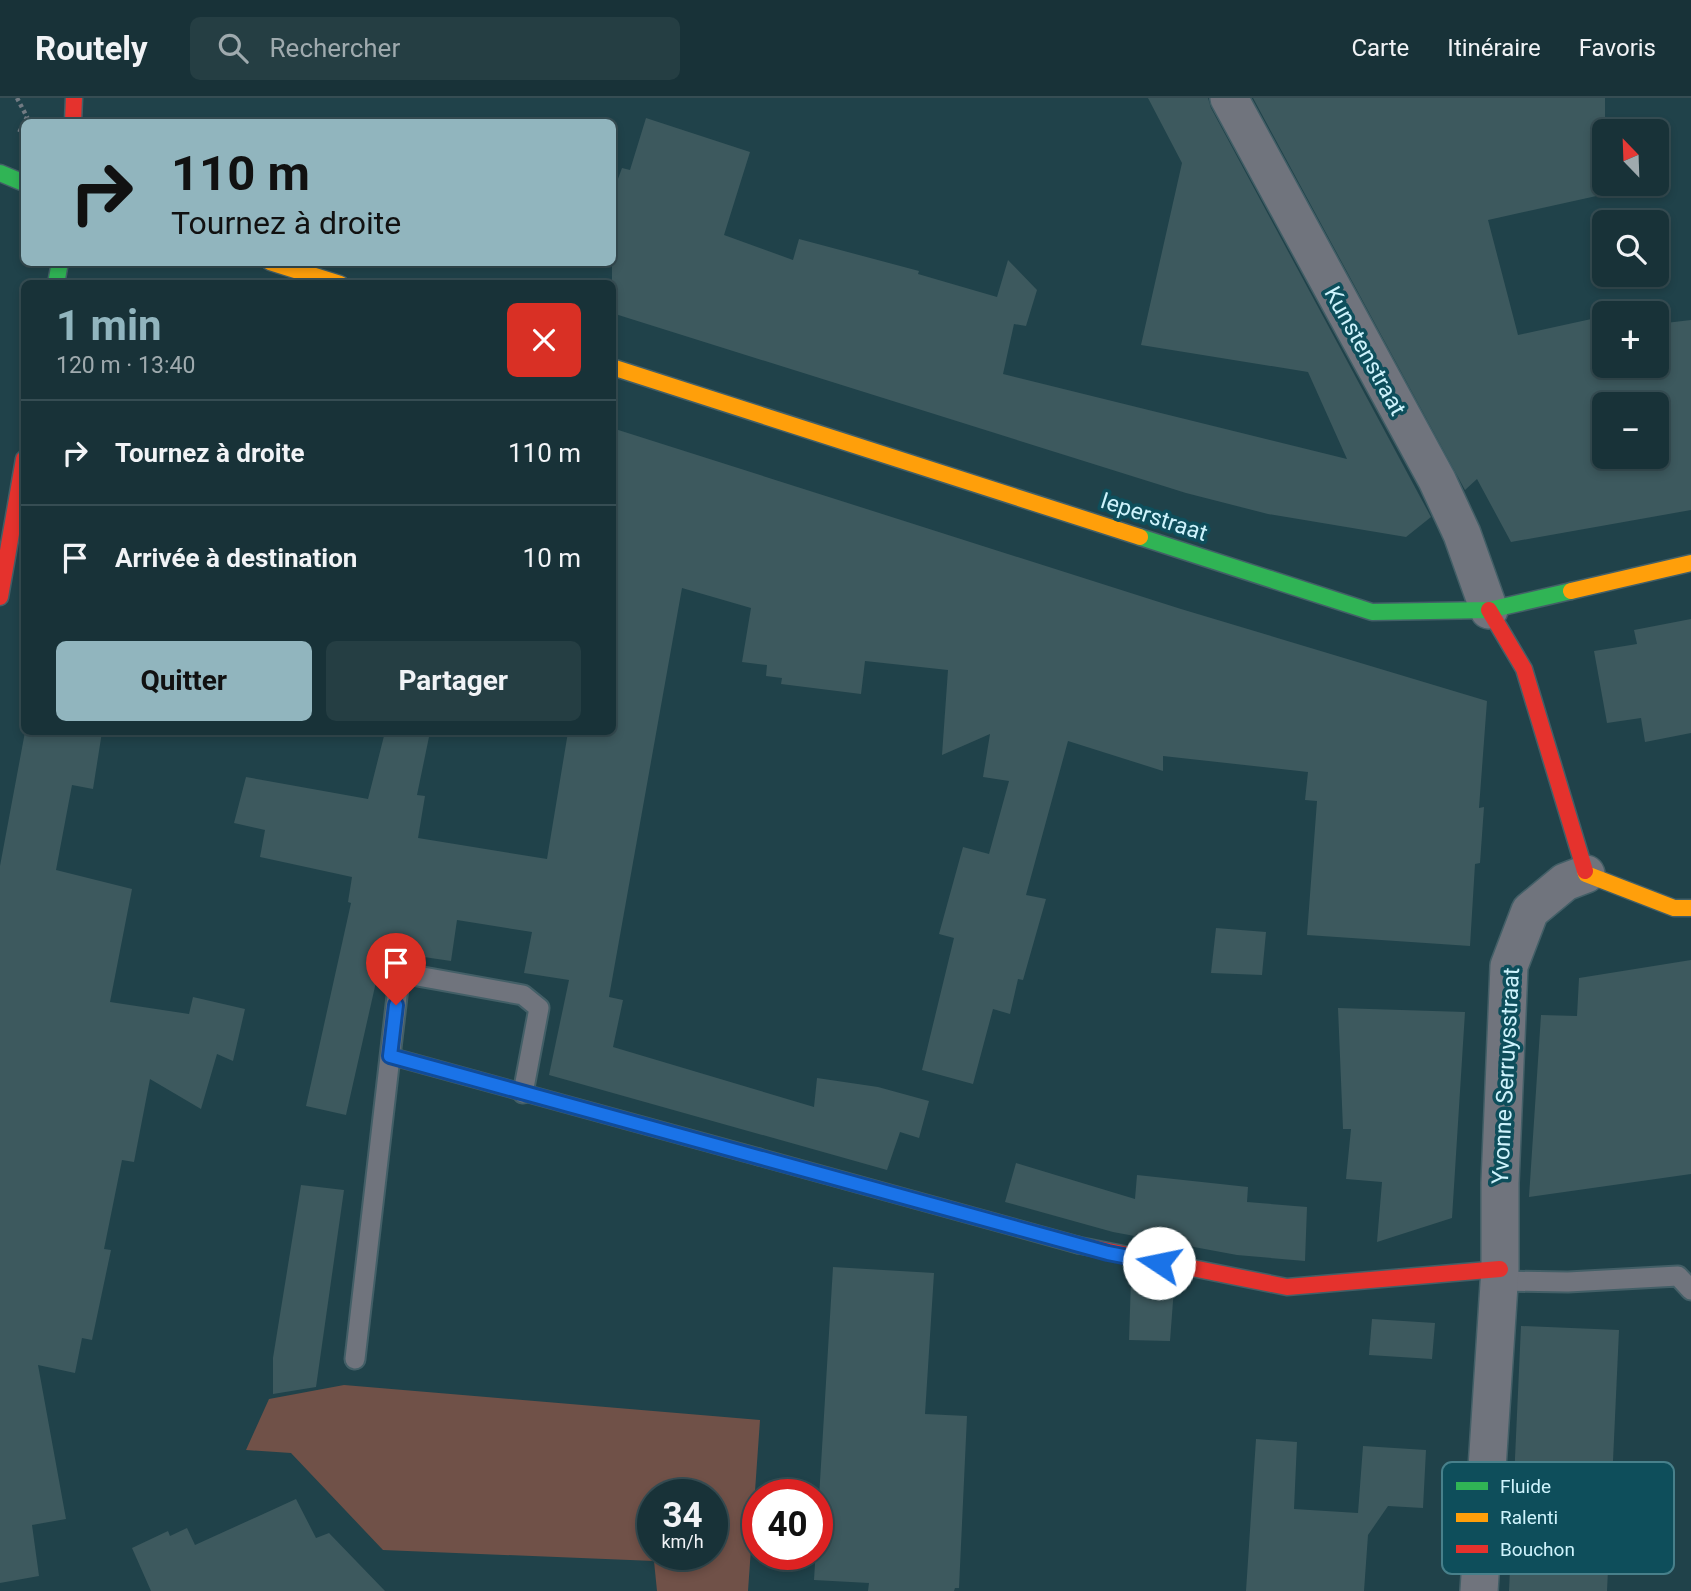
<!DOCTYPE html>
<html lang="fr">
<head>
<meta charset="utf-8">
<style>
  body { margin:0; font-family:Roboto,sans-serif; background:#253e43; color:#f1f3f6; height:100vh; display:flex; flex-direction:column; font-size:26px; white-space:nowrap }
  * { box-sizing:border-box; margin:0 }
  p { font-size:23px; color:#9faaae }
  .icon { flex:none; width:38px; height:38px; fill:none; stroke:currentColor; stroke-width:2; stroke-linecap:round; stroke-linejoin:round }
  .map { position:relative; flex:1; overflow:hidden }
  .panel { position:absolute; left:21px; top:182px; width:595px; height:455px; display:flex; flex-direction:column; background:#183238; border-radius:10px; box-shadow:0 4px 10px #0003,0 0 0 2px #364d53 }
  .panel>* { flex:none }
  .hud { position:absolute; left:21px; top:21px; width:595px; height:147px; border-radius:10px; box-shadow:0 4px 10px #0003,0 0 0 2px #364d53; background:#91b5be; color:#111; overflow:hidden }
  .needle { width:46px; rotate:337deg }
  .fabs { position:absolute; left:1592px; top:21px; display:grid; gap:14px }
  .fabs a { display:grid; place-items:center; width:77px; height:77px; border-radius:10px; background:#183238; box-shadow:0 4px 10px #0003,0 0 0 2px #364d53; font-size:35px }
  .speed { position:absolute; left:637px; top:1381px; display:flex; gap:14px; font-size:35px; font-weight:700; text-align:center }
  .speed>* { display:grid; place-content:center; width:91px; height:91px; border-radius:50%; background:#183238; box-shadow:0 4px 10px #0003,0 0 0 2px #364d53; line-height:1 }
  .speed small { font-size:18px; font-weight:400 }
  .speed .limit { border:10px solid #d22; background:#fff; color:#111 }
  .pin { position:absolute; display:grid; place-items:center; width:60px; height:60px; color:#fff; margin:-72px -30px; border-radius:50% 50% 50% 0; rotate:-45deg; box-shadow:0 0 7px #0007 }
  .pin .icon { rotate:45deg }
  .me { position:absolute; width:77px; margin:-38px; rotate:281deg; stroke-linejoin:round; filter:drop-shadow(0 0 5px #0008) }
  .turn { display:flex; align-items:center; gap:24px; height:147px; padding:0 35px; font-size:32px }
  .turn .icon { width:91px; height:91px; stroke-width:2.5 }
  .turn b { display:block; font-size:49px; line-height:60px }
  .round { display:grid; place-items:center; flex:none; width:74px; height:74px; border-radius:10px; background:#253e43 }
  .head { display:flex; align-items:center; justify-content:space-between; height:119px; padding:0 35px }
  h1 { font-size:42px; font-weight:700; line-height:52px; color:#91b5be }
  .button { display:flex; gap:14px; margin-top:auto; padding:14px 35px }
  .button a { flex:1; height:80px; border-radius:10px; background:#91b5be; color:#111; font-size:28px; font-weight:700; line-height:80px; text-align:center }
  .button a+a { background:#253e43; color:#f1f3f6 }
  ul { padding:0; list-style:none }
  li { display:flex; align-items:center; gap:21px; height:105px; padding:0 35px; border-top:2px solid #364d53 }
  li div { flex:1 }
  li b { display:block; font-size:26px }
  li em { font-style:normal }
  header { display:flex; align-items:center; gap:42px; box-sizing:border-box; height:98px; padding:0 35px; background:#183238; border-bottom:2px solid #364d53 }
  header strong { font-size:33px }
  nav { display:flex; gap:38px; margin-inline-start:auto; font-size:24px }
  .search { width:490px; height:63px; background:#253e43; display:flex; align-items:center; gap:18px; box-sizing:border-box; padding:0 24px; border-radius:10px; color:#9faaae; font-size:26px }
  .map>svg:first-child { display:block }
  .green { fill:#705148; fill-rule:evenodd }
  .building { fill:#3d595e; fill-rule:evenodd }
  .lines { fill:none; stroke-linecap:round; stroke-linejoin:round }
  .lane-casing { stroke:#435f67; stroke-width:23 }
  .street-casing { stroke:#435f67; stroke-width:40 }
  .fast-casing { stroke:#435f67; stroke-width:19 }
  .slow-casing { stroke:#435f67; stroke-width:19 }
  .jam-casing { stroke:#435f67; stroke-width:19 }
  .path { stroke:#727b83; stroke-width:4.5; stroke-dasharray:3.5 3.5; stroke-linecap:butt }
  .lane { stroke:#70747d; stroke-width:19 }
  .street { stroke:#70747d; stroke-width:37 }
  .fast { stroke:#30b455; stroke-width:16 }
  .slow { stroke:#ff9f0a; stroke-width:16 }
  .jam { stroke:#e5322d; stroke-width:16 }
  .route-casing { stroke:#114b97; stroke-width:18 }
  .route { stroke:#1a73e8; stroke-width:12 }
  .labels { text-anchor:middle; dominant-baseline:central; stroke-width:7; stroke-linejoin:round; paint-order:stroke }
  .street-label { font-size:23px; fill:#cef3fc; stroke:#0e4e5b }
  .key { fill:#0e4e5b; stroke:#48808b; stroke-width:2 }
  .key-label { font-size:19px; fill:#cef3fc }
</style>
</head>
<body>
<header>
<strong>Routely</strong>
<div class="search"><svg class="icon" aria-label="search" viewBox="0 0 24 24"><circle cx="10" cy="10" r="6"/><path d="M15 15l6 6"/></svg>Rechercher</div>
<nav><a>Carte</a><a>Itinéraire</a><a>Favoris</a></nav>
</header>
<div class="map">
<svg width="1691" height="1493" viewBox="0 0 1691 1493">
  <rect width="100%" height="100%" fill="#20424a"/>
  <!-- green -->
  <path class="green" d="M344,1287L760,1322L748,1493H657L654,1463L383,1452L291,1355L246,1352L269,1301ZM712,1396V1456H653V1396Z"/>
  <!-- building -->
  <g class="building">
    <path d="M1148,0H1208L1211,10L1431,419L1406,439L1268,416L1186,395L612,215V97L622,70L630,72L646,20L750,54L724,137L793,162L799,141L919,173L918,176L997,199L1008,162L1037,192L1026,228L1014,226L1003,276L1347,361L1308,274L1141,247L1182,65Z"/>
    <path d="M1253,0H1605V86H1608L1610,95L1488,122L1518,237L1605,218V268H1657V226L1691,222V412L1511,444L1477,381L1465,392ZM1605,306H1657V359H1605Z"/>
    <path d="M612,330L1181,511L1487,603L1479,710L1484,709L1480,765L1475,766L1470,848L1307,837L1317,703L1305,702L1308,674L1163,658V673L1068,643L1026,797L1046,801L1023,882L1018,881L1010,916L993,911L973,986L922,972L954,840L939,836L963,749L989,756L1009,683L983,679L990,636L942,657L948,572L865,563L861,596L781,586L782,580L766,578L767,567L742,564L751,510L682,490L609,899L623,902L613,949L814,1009L817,980L878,989L929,1003L919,1040L900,1034L887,1072L549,977L569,882L524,875L532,834L457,822L451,863L383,853L346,1017L306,1008L351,805L348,804L352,779L260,759L265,732L234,725L246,679L368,701L385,634H430L417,697L425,698L418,740L547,761L568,634H612Z"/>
    <path d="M1691,521V635L1645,644L1641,620L1607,625L1594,553L1637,546L1634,532Z"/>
    <path d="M25,634H102L93,691L72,687L56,772L132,791L110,904L189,916L193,899L245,911L233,963L217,956L201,1011L150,981L134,1064L122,1062L104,1151L111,1152L92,1242L82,1240L75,1275L38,1267L66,1421L32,1427L39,1478L0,1485V768Z"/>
    <path d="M1216,830L1266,834L1262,877L1211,875Z"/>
    <path d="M1691,862V1076L1529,1099L1541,917L1577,918L1579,880Z"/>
    <path d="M1338,910L1465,914L1452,1120L1377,1144L1382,1084L1346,1081L1351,1031H1343Z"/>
    <path d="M1016,1065L1135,1101L1137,1077L1248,1089L1247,1104L1307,1109L1305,1163L1237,1157L1113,1134L1005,1104Z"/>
    <path d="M301,1087L344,1092L316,1289L273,1296V1260Z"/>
    <path d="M833,1169L934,1175L925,1316L967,1318L959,1490H955L954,1493H868L869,1485L814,1482Z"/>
    <path d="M1131,1182L1174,1190L1170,1243L1129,1242Z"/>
    <path d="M1372,1221L1435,1225L1432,1261L1369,1257Z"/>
    <path d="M1521,1228L1619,1232L1607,1493H1509Z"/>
    <path d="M1256,1341L1297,1344L1294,1411L1358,1415L1363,1348L1426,1352L1423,1410L1388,1408L1368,1437L1364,1493H1246Z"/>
    <path d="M296,1401L316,1440L329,1435L385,1493H151L132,1450L168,1433L170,1438L187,1430L195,1447Z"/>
  </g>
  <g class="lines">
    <!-- lane casing -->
    <g class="lane-casing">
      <g id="lane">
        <path d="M1499,1183L1568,1184L1678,1178L1691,1192"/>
        <path d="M355,1261L399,881L412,877L523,897L539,910L523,995"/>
      </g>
    </g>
    <!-- street casing -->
    <g class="street-casing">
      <g id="street">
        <path d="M1229,0L1437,382L1462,436L1489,512"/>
        <path d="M1479,1493L1500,1171V1085L1509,868L1530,813L1565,784L1586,776"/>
      </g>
    </g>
    <!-- fast casing -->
    <g class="fast-casing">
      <g id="fast">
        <path d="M0,75L24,85"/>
        <path d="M56,186L60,164"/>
        <path d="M1140,439L1372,514L1489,512L1571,493"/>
        <path d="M759,1059L1078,1147"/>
      </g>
    </g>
    <!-- slow casing -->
    <g class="slow-casing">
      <g id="slow">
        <path d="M270,164L340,186"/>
        <path d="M612,269L1140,439"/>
        <path d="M1571,493L1691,465"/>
        <path d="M1585,773L1586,776L1674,810H1691"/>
        <path d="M390,958L759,1059"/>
      </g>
    </g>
    <!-- jam casing -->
    <g class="jam-casing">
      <g id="jam">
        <path d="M73,24L74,0"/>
        <path d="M0,499L24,361"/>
        <path d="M1489,512L1524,571L1585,773"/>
        <path d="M1078,1147L1287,1189L1500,1171"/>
      </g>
    </g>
    <!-- path -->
    <path class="path" d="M17,0L27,19L18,37"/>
    <!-- lane -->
    <use href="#lane" class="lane"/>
    <!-- street -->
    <use href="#street" class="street"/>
    <!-- fast -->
    <use href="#fast" class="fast"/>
    <!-- slow -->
    <use href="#slow" class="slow"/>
    <!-- jam -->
    <use href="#jam" class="jam"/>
  </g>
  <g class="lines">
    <!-- route casing -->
    <g class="route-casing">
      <path id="route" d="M396,907L390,958L1108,1155L1159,1165"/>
    </g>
    <!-- route -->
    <use href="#route" class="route"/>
  </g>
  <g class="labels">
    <!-- street labels -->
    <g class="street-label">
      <text transform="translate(1365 253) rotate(61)">Kunstenstraat</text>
      <text transform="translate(1154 419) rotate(18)">Ieperstraat</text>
      <text transform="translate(1506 978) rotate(-87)">Yvonne Serruysstraat</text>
    </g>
  </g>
  <!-- legend -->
  <rect x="1442" y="1364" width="232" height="112" rx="10" class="key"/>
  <rect x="1456" y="1384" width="32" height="8" fill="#30b455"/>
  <rect x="1456" y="1415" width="32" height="9" fill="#ff9f0a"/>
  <rect x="1456" y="1447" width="32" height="8" fill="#e5322d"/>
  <g class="key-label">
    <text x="1500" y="1395">Fluide</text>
    <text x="1500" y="1426">Ralenti</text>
    <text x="1500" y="1458">Bouchon</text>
  </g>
</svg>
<div class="fabs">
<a><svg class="needle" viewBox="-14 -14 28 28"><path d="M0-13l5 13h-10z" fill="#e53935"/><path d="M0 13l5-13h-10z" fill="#9faaae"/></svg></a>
<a><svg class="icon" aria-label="search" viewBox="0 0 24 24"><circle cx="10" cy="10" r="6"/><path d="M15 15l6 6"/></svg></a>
<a>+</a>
<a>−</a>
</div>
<div class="speed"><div>34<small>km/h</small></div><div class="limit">40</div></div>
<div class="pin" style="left:396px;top:907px;background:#d93025"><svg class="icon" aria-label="arrive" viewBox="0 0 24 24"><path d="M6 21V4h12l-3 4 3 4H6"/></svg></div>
<svg class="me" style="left:1159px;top:1165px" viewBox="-20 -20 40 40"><circle r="19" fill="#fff"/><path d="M0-13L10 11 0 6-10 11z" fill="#1a73e8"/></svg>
<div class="hud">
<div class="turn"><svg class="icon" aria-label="right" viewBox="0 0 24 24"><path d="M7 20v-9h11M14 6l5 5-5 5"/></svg><div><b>110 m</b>Tournez à droite</div></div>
</div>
<section class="panel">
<div class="head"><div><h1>1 min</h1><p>120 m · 13:40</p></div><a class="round" style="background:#d93025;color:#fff"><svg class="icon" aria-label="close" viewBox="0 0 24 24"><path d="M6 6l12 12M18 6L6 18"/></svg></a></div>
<ul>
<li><svg class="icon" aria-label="right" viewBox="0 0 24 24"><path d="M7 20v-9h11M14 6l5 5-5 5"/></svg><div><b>Tournez à droite</b></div><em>110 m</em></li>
<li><svg class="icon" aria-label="arrive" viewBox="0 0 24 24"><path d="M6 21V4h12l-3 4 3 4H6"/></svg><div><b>Arrivée à destination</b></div><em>10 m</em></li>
</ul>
<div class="button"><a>Quitter</a><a>Partager</a></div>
</section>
</div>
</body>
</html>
